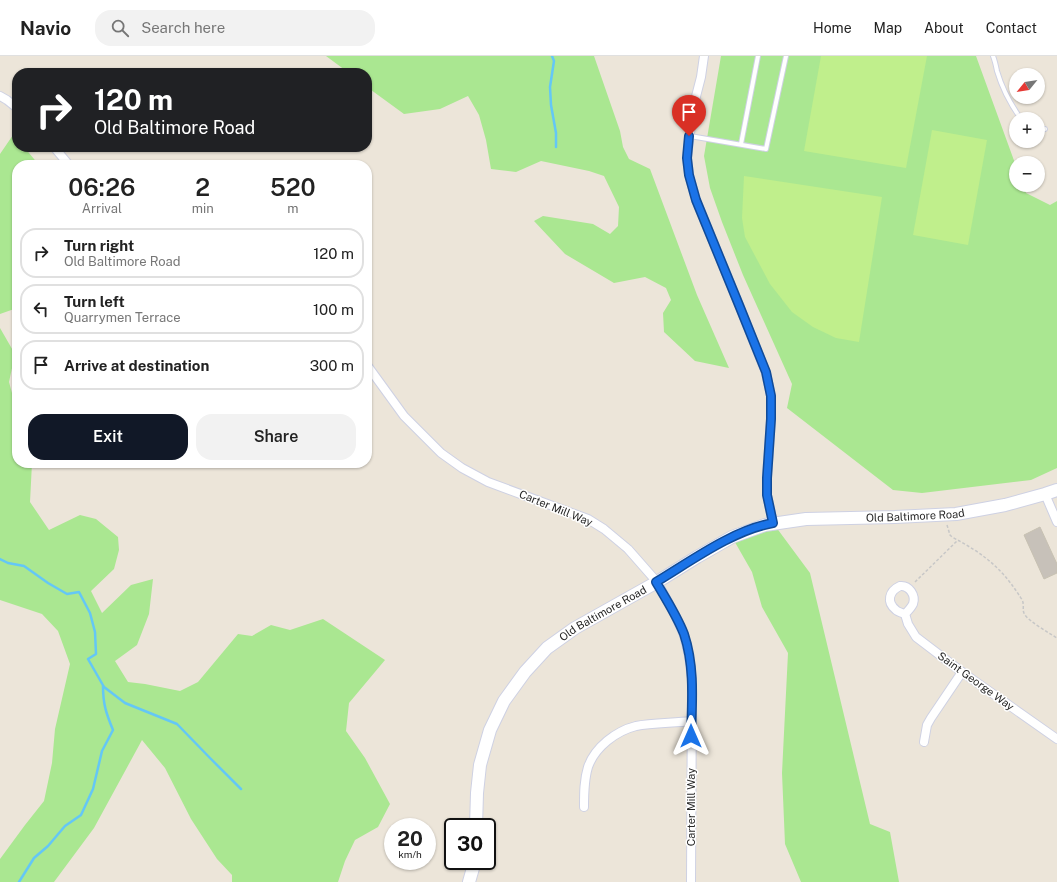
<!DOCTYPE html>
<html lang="en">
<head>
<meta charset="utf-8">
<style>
  body { margin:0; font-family:"Public Sans",sans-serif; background:#f2f2f2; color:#222; height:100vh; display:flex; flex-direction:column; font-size:15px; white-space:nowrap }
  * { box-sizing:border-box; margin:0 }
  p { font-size:13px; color:#767676 }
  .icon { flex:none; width:22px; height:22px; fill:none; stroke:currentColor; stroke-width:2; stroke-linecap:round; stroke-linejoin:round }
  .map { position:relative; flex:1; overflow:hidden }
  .panel { position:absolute; left:12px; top:104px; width:360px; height:308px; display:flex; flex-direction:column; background:#fff; border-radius:16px; box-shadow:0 1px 3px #0004 }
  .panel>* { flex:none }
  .top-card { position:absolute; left:12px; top:12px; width:360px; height:84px; border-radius:16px; box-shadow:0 1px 3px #0004; background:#202124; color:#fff; overflow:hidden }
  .needle { width:26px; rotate:240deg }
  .buttons { position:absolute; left:1009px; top:12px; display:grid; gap:8px }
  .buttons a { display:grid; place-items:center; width:36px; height:36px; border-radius:50%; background:#fff; box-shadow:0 1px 3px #0004; font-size:20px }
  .speed { position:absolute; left:384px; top:762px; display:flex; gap:8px; font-size:20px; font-weight:700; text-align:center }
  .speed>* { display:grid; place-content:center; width:52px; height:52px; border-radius:50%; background:#fff; box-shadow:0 1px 3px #0004; line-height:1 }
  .speed small { font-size:10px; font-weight:400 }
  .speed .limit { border:2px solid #111; border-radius:6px; background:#fff; color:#111 }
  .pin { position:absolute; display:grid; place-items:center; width:34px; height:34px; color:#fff; margin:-41px -17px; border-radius:50% 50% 50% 0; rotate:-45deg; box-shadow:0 0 4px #0007 }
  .pin .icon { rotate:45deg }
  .me { position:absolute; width:44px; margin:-22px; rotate:0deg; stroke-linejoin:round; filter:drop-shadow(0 0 3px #0008) }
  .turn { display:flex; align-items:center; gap:14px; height:84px; padding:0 16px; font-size:18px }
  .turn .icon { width:52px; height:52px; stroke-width:2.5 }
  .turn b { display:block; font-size:28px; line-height:34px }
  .eta { display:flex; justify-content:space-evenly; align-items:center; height:68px; text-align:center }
  .eta b { font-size:24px; font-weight:600; line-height:28px }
  .primary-button { display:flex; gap:8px; margin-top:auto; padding:8px 16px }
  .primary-button a { flex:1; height:46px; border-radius:16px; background:#111827; color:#fff; font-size:16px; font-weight:600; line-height:46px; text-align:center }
  .primary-button a+a { background:#f2f2f2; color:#222 }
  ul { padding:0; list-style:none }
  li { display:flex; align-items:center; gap:12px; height:50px; margin:0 8px 6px; padding:0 8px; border:2px solid #e0e0e0; border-radius:16px }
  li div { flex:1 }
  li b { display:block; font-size:15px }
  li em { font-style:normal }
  header { display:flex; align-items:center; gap:24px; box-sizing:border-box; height:56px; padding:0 20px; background:#fff; border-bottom:1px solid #e0e0e0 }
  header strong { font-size:19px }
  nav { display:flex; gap:22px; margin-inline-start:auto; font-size:14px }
  .search { width:280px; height:36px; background:#f2f2f2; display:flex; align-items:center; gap:10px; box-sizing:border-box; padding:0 14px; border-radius:16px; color:#767676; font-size:15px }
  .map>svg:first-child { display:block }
  .green { fill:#aae791 }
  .pitch { fill:#c0ef8c }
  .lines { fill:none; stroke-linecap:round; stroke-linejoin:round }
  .stream { stroke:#64c7f6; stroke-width:2.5 }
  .building { fill:#c7c1b9; stroke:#c7c1b2 }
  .lane-casing { stroke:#ced1e3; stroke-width:6 }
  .street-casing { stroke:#ced1e3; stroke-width:10 }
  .secondary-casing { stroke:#ced1e3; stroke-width:14 }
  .path { stroke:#c7c7c7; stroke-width:1.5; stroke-dasharray:3 2; stroke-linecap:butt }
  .lane { stroke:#fff; stroke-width:4 }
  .street { stroke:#fff; stroke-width:8 }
  .secondary { stroke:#fff; stroke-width:12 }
  .route-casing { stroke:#114b97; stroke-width:10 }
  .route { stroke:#1a73e8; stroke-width:7 }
  .labels { text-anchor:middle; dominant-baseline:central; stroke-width:3; stroke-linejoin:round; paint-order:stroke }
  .street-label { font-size:11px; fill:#282828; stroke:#fff }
</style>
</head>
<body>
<header>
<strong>Navio</strong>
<div class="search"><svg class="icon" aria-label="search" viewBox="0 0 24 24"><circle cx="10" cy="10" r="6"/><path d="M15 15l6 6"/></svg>Search here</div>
<nav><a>Home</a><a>Map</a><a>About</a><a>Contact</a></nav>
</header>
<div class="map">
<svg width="1057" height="826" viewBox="0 0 1057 826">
  <rect width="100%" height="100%" fill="#ece5d9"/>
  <!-- green -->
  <g class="green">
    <path d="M326,0H594L620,75L623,91L629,103L650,113L697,239L729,312L695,305L664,276L663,257L671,244L666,232L645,221L614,227L565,198L534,165L543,160L593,168L610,178L618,170L619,151L604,120L589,115L541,105L516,116L491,113L486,84L479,59L468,40L440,53L404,58L367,31V17H349Z"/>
    <path d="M721,0H976L1016,110V129H1023L1026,137L1050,149L1057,145V412L1031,424L922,437L893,434L787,352L792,328L743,219L722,166L710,132L704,100Z"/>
    <path d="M13,79L17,83V91H24L39,109H17V252L0,258V98Z"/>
    <path d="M0,272L15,298L9,326L15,348L17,350V407H32L30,446L49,474L80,459L96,463L118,481L119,494L114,513L91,535L102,557L131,529L153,523L149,558L137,589L115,605L128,626L145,628L180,635L198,626L238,578L252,580L271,569L290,574L323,563L385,604L349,647L346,675L365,702L390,748L378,771L355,784L345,805L338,826H232V819L217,803L191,763L165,712L142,684L94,772L54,826H0V803L25,769L44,745L52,707L55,673L70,608L58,575L42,558L0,544Z"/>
    <path d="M773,467L810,517L870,768L890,776L899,826H801L785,788L782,717L788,597L762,551L752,516L732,481Z"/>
  </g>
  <!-- pitch -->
  <g class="pitch">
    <path d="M821,0H927L906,112L804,95Z"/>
    <path d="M932,74L987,84L968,189L913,179Z"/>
    <path d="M744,120L882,141L859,286L836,282L813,271L792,256L770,228L745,181L742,162Z"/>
  </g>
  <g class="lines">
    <!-- stream -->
    <g class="stream">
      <path d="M552,0L554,5L550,31L551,49L556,77V91"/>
      <path d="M0,503L8,507L24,510L48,527L67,538L79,536L90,557L95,576L96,598L88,603L104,631L125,647L177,668L210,702L241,733"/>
      <path d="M19,826L34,802L48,790L65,770L81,759L93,733L102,695L113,674C106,657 103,648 103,630"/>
    </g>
  </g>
  <!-- building -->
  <path class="building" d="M1040,471L1057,508V517L1044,523L1024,479Z"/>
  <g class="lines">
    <!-- lane casing -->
    <g class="lane-casing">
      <g id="lane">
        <path d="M993,0C995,5 996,10 997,15C1002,32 1011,49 1021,63"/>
        <path d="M1038,74L1045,73"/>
        <path d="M690,80L766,93L786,0"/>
        <path d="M741,88L758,0"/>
      </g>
    </g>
    <!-- street casing -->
    <g class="street-casing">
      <g id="street">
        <path d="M704,0L701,21L693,52L687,102L689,119L696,144L739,249L766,317L771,340V363L767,422V439L773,467"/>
        <path d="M0,40L7,44L17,52"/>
        <path d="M54,91L69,109"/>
        <path d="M367,309L404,360L441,397L462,412L488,426L588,463L604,473L628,493L657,526L674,557L684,579L689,600L692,624L691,826"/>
        <path d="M1045,438L1057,466"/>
        <path d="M900,530C909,529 916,539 913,548C911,552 908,555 905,558C902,557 898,556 896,554C886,546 889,535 900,530Z"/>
        <path d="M905,558L908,568L916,581L962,616L1057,683"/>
        <path d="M924,686L927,669L931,662L962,616"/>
        <path d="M584,751C584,737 584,724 588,711C595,691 616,675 636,670C652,667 675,667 691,665"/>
      </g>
    </g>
    <!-- secondary casing -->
    <g class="secondary-casing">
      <g id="secondary">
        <path id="s1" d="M476,771L477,737L480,709L490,674L504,645L525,616L547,592L575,572L657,526L697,501L732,481L765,469L806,463L895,461L956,458L1005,449L1045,438L1057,434"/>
        <path d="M469,826L475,805"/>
      </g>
    </g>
    <!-- path -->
    <g class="path">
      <path d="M947,469L950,479L952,481C982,497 1000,510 1019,539C1020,541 1023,544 1023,547C1024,551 1022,555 1025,559C1030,566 1049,577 1057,582"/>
      <path d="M915,526L958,484"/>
    </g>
    <!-- lane -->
    <use href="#lane" class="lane"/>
    <!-- street -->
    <use href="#street" class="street"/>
    <!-- secondary -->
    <use href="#secondary" class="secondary"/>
  </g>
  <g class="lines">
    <!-- route casing -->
    <g class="route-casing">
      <path id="route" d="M689,80L687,102L689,119L696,144L739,249L766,316L771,340V363L767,422V439L773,467C733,474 691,505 656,526C666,543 677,560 684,578C695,611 692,646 691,680"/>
    </g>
    <!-- route -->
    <use href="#route" class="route"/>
  </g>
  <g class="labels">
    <!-- street labels -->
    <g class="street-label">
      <text transform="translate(556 452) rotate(22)">Carter Mill Way</text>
      <text stroke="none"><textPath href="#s1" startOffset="601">Old Baltimore Road</textPath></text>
      <text stroke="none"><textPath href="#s1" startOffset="265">Old Baltimore Road</textPath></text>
      <text transform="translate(976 625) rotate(36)">Saint George Way</text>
      <text transform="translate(691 751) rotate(-90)">Carter Mill Way</text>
    </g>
  </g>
</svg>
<div class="buttons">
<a><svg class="needle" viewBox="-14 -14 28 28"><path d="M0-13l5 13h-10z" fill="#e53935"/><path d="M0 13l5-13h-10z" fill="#767676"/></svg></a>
<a>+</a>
<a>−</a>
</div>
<div class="speed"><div>20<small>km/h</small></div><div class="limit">30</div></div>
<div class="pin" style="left:689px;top:80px;background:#d93025"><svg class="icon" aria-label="arrive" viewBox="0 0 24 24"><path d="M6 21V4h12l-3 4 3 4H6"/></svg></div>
<svg class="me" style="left:691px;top:680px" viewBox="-20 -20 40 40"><path d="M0-17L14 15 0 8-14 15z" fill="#1a73e8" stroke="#fff" stroke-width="4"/></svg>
<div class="top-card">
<div class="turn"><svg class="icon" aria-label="right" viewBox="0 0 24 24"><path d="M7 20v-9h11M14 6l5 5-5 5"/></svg><div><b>120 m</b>Old Baltimore Road</div></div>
</div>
<section class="panel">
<div class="eta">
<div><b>06:26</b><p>Arrival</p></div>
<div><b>2</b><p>min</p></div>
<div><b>520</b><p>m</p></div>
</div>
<ul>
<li><svg class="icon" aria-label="right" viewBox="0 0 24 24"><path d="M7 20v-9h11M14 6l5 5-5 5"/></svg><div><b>Turn right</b><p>Old Baltimore Road</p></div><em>120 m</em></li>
<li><svg class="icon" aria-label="left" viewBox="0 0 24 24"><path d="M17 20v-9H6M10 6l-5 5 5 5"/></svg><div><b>Turn left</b><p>Quarrymen Terrace</p></div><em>100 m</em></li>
<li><svg class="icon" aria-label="arrive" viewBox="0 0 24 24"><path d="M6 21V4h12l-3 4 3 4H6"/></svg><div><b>Arrive at destination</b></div><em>300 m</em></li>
</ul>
<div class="primary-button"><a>Exit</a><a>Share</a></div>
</section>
</div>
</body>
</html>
